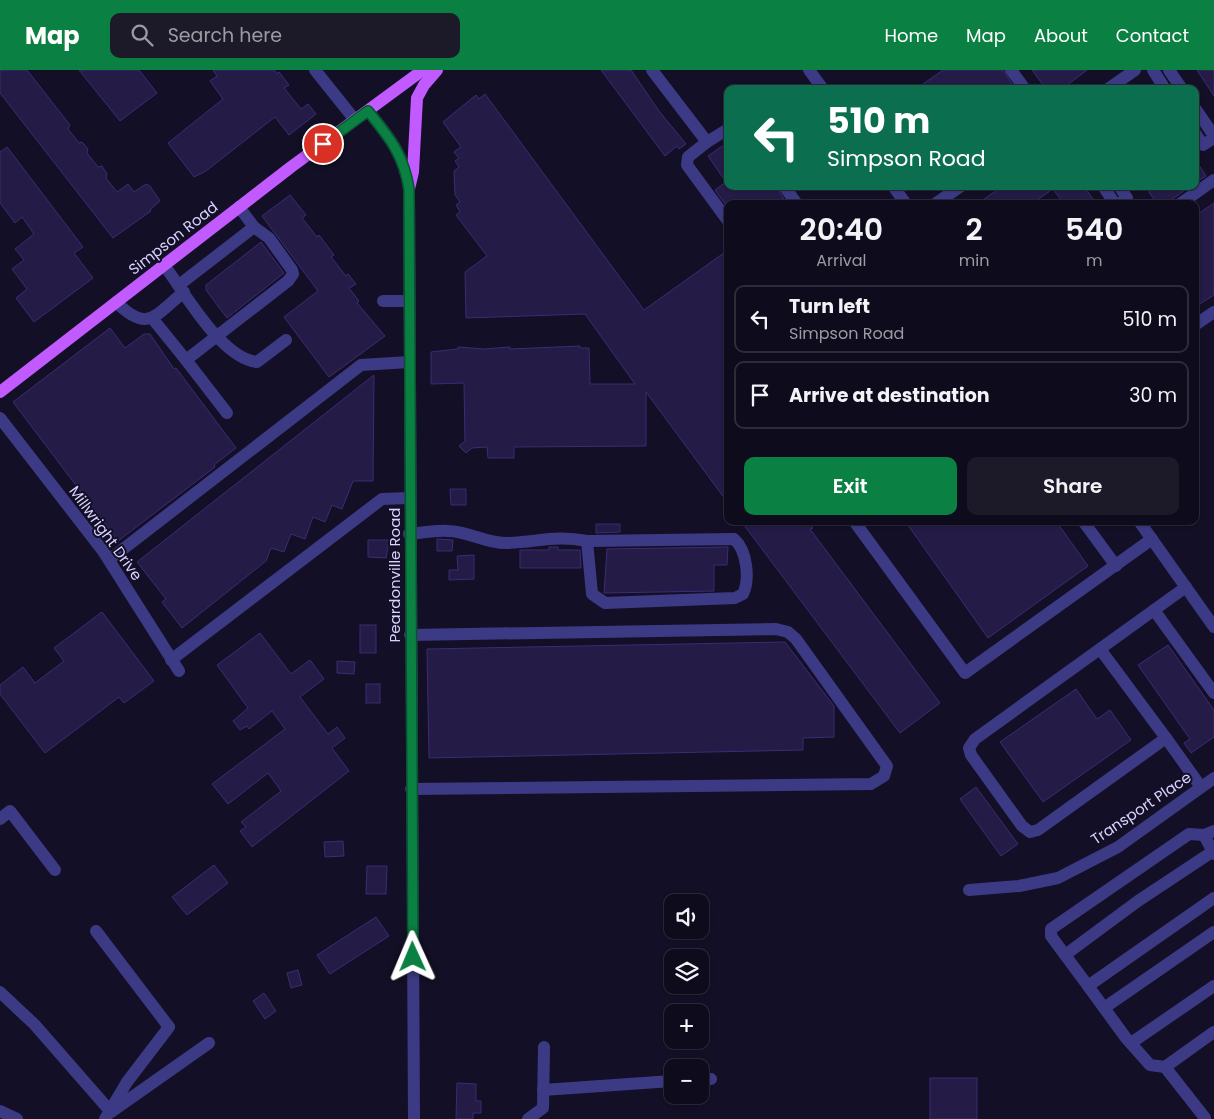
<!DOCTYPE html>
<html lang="en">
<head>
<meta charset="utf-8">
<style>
  body { margin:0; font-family:Poppins,sans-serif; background:#1c1929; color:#f1f3f6; height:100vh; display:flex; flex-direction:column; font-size:19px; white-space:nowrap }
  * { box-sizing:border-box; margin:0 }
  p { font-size:16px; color:#9b9ba3 }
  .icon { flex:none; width:28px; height:28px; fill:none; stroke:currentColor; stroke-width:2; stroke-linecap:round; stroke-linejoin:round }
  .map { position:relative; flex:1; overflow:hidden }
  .sheet { position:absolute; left:724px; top:130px; width:475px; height:325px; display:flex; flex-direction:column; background:#0e0b1c; border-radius:10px; box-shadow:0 1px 4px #0004,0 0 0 1px #2e2b3b }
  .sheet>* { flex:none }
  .guide { position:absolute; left:724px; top:15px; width:475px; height:105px; border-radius:10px; box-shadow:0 1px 4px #0004,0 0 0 1px #2e2b3b; background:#0b6e4f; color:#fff; overflow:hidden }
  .fabs { position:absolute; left:664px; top:824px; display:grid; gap:10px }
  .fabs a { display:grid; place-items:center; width:45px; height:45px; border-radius:10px; background:#0e0b1c; box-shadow:0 1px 4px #0004,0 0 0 1px #2e2b3b; font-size:25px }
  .pin { position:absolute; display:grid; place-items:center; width:42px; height:42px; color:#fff; margin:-21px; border:2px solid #fff; border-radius:50%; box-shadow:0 1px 5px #0007 }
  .me { position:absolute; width:55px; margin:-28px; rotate:359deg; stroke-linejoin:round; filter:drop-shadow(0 0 4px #0008) }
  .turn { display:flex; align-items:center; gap:18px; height:105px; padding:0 20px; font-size:22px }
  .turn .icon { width:65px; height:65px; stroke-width:2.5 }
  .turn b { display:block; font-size:35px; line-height:42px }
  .eta { display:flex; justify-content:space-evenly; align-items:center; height:85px; text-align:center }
  .eta b { font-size:30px; font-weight:600; line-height:35px }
  .cta { display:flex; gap:10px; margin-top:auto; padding:10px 20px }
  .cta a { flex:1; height:58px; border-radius:10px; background:#0b8043; color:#fff; font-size:20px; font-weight:600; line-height:58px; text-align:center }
  .cta a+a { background:#1c1929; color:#f1f3f6 }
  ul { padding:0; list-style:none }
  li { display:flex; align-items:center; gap:15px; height:68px; margin:0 10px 8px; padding:0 10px; border:2px solid #2e2b3b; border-radius:10px }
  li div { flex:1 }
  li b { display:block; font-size:19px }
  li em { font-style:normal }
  header { display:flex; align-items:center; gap:30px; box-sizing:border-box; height:70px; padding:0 25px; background:#0b8043; color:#fff }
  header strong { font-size:24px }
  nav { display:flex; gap:28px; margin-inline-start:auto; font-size:18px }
  .search { width:350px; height:45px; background:#1c1929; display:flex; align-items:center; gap:12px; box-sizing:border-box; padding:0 18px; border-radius:10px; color:#9b9ba3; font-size:19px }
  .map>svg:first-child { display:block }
  .building { fill:#241b47; stroke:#3b2d73 }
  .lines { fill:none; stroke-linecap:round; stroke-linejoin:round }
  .minor { stroke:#3d3a85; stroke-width:12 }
  .major { stroke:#c25bff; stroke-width:12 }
  .route-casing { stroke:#07532c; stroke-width:12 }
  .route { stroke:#0b8043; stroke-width:9 }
  .labels { text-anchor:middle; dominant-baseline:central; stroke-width:4; stroke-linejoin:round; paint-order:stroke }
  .street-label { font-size:15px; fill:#d9d4ff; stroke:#130f26 }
</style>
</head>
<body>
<header>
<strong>Map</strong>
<div class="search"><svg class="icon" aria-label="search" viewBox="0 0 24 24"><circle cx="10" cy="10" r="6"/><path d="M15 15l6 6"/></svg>Search here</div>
<nav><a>Home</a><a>Map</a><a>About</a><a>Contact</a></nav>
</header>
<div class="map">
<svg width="1214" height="1049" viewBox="0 0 1214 1049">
  <rect width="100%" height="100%" fill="#130f26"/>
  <!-- building -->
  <g class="building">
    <path d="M0,0H27L70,55L68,59L79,73L82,72L88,79L87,83L98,97L102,96L107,104L106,108L117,122L128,114L134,122L146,114L150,116L160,131L150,140L151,141L113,168L0,23Z"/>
    <path d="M79,0H139L157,23L120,51Z"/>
    <path d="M213,0H274L277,4L279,2L289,15L284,18L301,39L308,34L316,44L289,65L275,47L206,101L194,107L168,73L223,29L210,11L217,6Z"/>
    <path d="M601,0H631L659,41L686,74L679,79L677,76L665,86Z"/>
    <path d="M943,0H1003L1015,19H916Z"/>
    <path d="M1032,0H1087L1062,19H1046Z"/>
    <path d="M1197,0H1214V26Z"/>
    <path d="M485,24L644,240L728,180V433L646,322V376L514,377V388H488L487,377L472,378L466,383L459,376L465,371L464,313L431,314V282L458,279V277L484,279L510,277V279L580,276V278H589L590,314H635L585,244L466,248L465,202L487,186L456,145L460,142L456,135L460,132L455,125L454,101L459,97L455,91L459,88L454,82L461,77L443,52L476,25L479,29Z"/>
    <path d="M728,72V116H776L787,134H725L715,120L726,112L708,86Z"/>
    <path d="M7,77L83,177L74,183L93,208L34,252L16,228L27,219L12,199L24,190L15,179L34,164L22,147L15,153L0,133V82Z"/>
    <path d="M1195,89L1206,106L1195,113Z"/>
    <path d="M1003,116H1084L1096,134H1064L1053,119L1031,134H977Z"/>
    <path d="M1145,116H1191L1165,134H1157Z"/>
    <path d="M290,125L306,145L302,148L317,167L319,165L334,185L331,187L346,206L348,204L356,214L349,218L359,231L357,233L385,266L329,307L284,247L318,221L262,146Z"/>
    <path d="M1214,133V225L1195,237V146Z"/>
    <path d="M261,172L284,203L227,248L206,220V215Z"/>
    <path d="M110,258L125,278L144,264H150L174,299L176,298L236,378L214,395L215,397L118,471L13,332Z"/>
    <path d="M374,305L373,411H353L342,439L332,435L325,452L313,447L305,469L291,464L284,482L271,478L266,491L182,558L162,532L166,529L137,492Z"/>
    <path d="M450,419H466V435H451Z"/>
    <path d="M741,451H808L813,458L810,459L940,633L900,663Z"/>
    <path d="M905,451H1056L1088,496L988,568Z"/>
    <path d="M596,454H620V462L596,463Z"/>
    <path d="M437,469L453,470L452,481H437Z"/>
    <path d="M368,470H389L386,488L368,487Z"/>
    <path d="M549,477H558V480H580L581,498H520V480H549Z"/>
    <path d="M728,477L727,495H714V521L604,523L607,479Z"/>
    <path d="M474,485V509L449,510V500H458L457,486Z"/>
    <path d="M102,542L154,611L124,633L119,627L45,683L0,624V615L23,597L35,613L64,591L54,578Z"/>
    <rect x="360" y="555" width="16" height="28"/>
    <path d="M260,563L291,604L310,590L324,609L300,627L328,664L337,657L345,668L332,678L349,701L252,777L240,761L246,757L241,752L281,721L268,703L228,734L212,714L285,659L272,641L249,659L247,656L240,660L233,651L248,638L217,595Z"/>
    <path d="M785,572L834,636V667L803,668V680L429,688L427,579Z"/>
    <path d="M1168,575L1214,640V667L1191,683L1184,673L1190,669L1138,595Z"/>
    <path d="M337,591L355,592L354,604L337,603Z"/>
    <rect x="366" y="614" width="14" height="19"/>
    <path d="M1076,619L1097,649L1110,640L1131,670L1043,732L1000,672Z"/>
    <path d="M976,717L1018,774L1001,786L960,729Z"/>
    <path d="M343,771L344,786L325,787L324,772Z"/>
    <path d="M214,795L228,813L187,845L172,827Z"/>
    <path d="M367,796H387L386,824H366Z"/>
    <path d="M376,847L389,866L330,904L317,885Z"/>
    <path d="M298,900L302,915L291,918L287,903Z"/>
    <path d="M264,923L276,941L265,949L253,931Z"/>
    <rect x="930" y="1008" width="47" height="41"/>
    <path d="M457,1013L476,1014V1031H481V1043H473V1049H456Z"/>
  </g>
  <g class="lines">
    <!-- minor -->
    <g class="minor">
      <path d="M315,0L355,50"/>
      <path d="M652,0L707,72L688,87L687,95L728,151"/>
      <path d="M809,0L823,19"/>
      <path d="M1011,0L1025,19"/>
      <path d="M1153,0L1165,19"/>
      <path d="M1169,0L1182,19"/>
      <path d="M1108,19L1135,0"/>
      <path d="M1195,38L1214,66"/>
      <path d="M368,41C389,67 404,84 409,119L414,1049"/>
      <path d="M1195,63L1203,75L1214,68"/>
      <path d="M707,72L728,59"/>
      <path d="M784,116L797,134"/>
      <path d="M893,116L906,134"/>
      <path d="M1103,116L1115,134"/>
      <path d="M1119,116L1127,128L1119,134"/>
      <path d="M935,134L961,116"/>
      <path d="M1180,134L1214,110"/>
      <path d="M164,195C185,223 221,288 257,292L286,270"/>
      <path d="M179,215L254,157L239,137"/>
      <path d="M383,231H409"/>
      <path d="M116,232C148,264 155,245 184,222"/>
      <path d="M152,248L186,290L288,211L293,204L292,200L269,168L254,157"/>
      <path d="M1195,255L1214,242"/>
      <path d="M186,290L227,343"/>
      <path d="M0,348L103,481L179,601"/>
      <path d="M854,451L965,603L1152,469"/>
      <path d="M1083,451L1116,496"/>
      <path d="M1139,451L1214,557"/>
      <path d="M409,464C422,463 435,460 448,461C468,461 487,474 507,473C538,472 555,465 587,471L734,469C747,480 750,509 743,524L735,528L605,533L592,524L587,471"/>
      <path d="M109,490L361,295L409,292"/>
      <path d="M1186,517L975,669L969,678L971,685L1022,756L1030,762L1038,760L1166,668L1201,717"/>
      <path d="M1154,540L1214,623"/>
      <path d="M410,565L776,559L788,562L796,569L887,696L884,706L871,714L411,719"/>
      <path d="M1100,579L1166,668"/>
      <path d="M171,590L382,429L409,428"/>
      <path d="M0,749L10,741L55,800"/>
      <path d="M1214,761L1204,765L1214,784"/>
      <path d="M1204,765L1189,764L1051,859V866L1088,916L1214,828"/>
      <path d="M969,820L1019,816L1058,808L1118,777L1214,708"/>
      <path d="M96,861L169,957L127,1012L105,1049"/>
      <path d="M1065,885L1138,831L1212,782"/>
      <path d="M1088,916L1126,968L1150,995L1165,997L1205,1048"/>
      <path d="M0,922L35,955L111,1042L209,973"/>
      <path d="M1104,938L1214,862"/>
      <path d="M1131,973L1214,916"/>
      <path d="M1165,997L1214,962"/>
      <path d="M700,1010L711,1009"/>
      <path d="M543,1020L672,1011"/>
      <path d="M0,1041L17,1049"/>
      <path d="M528,1049L543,1038L544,977"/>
    </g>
    <!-- major -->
    <g class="major">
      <path d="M409,119L413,102L417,28L424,15L437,0"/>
      <path d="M0,322L291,97L423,0"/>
    </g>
  </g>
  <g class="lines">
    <!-- route casing -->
    <g class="route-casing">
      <path id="route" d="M323,74L368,41C389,67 404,85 409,119L413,887"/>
    </g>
    <!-- route -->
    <use href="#route" class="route"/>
  </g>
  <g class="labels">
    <!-- street labels -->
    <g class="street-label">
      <text transform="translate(173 168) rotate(-38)">Simpson Road</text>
      <text transform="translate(106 463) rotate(54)">Millwright Drive</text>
      <text transform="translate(394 505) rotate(-90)">Peardonville Road</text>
      <text transform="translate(1141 738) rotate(-34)">Transport Place</text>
    </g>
  </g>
</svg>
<div class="fabs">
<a><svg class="icon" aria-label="sound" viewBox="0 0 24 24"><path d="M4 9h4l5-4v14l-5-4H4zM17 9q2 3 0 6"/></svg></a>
<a><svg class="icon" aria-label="layers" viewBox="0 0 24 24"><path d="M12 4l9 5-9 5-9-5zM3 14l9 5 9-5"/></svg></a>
<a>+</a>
<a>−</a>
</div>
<div class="pin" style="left:323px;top:74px;background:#d93025"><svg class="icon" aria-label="arrive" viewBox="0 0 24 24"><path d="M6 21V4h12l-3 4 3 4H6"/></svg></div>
<svg class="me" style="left:413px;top:887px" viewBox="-20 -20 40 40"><path d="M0-17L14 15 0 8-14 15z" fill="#0b8043" stroke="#fff" stroke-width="4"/></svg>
<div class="guide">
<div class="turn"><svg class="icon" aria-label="left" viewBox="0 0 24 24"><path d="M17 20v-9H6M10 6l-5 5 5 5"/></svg><div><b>510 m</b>Simpson Road</div></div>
</div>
<section class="sheet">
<div class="eta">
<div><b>20:40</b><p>Arrival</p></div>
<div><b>2</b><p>min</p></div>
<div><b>540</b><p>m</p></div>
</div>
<ul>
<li><svg class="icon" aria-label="left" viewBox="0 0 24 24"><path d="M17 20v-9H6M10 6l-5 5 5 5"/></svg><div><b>Turn left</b><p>Simpson Road</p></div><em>510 m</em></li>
<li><svg class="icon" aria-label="arrive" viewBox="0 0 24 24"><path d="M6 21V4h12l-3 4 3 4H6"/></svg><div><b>Arrive at destination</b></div><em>30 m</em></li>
</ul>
<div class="cta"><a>Exit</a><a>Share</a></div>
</section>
</div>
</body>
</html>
